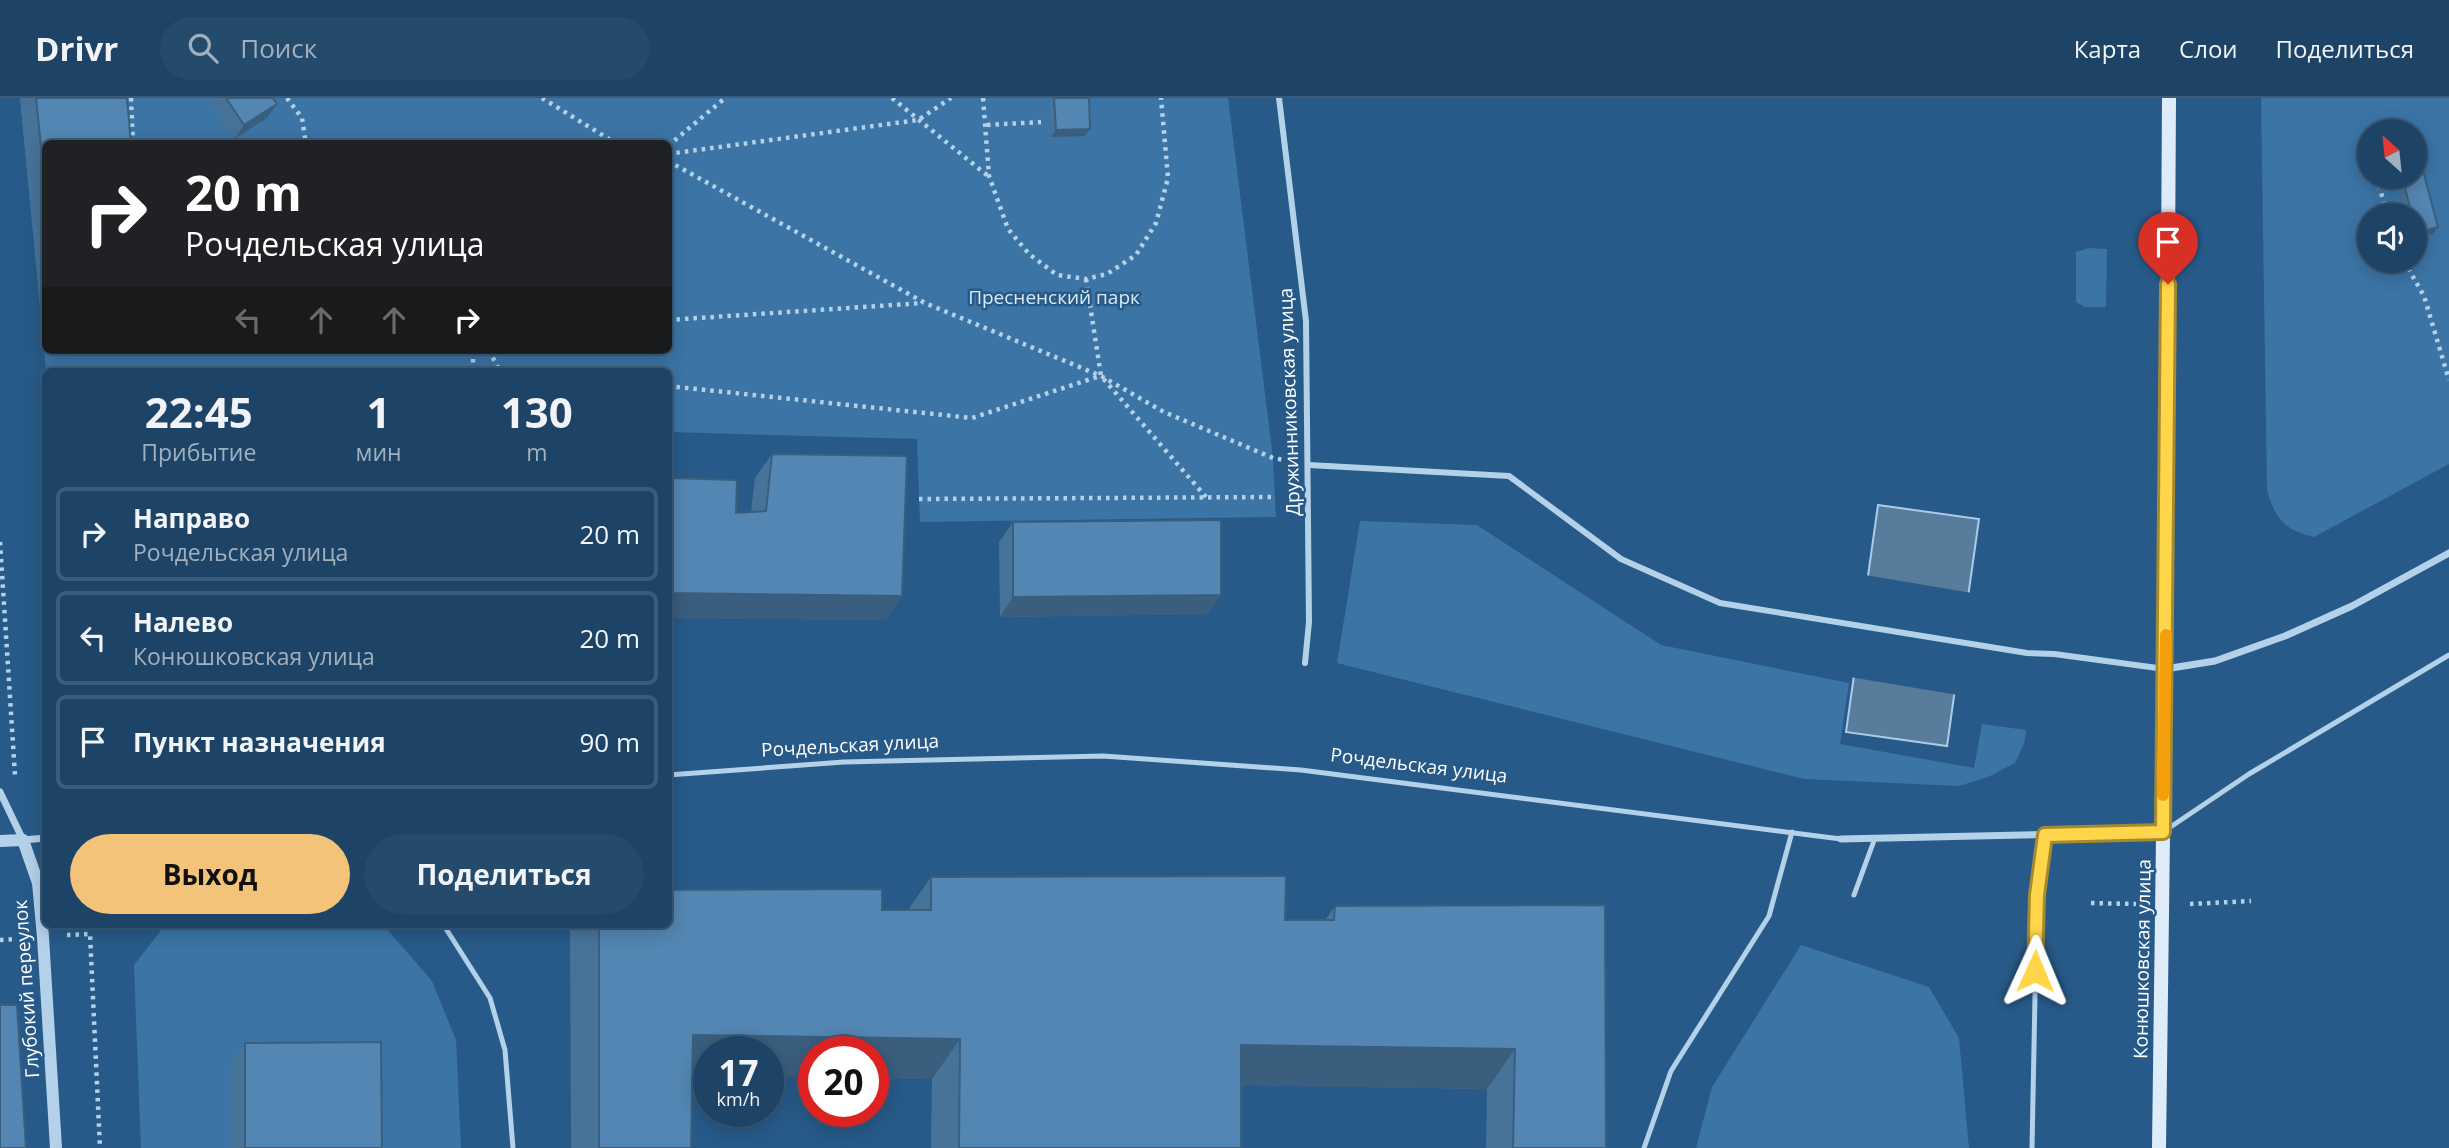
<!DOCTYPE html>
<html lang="ru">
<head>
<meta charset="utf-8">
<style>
  body { margin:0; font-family:"Open Sans",sans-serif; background:#254b6c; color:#f1f3f6; height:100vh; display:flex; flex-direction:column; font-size:26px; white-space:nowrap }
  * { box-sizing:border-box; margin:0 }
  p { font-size:23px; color:#a0b0bf }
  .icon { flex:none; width:38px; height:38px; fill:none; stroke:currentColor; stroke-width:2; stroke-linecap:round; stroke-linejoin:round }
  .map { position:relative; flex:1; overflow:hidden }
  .details { position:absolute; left:42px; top:270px; width:630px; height:560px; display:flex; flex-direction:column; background:#1d4466; border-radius:10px; box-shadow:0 4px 18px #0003,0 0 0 2px #3b5c7a }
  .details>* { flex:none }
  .banner { position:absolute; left:42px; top:42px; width:630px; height:214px; border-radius:10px; box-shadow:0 4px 18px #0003,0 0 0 2px #3b5c7a; background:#202124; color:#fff; overflow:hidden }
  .needle { width:46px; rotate:333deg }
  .buttons { position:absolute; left:2357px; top:21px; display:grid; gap:14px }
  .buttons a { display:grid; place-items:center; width:70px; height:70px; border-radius:50%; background:#1d4466; box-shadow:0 4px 18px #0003,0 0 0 2px #3b5c7a; font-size:35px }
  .speed { position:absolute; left:693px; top:938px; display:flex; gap:14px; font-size:35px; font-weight:700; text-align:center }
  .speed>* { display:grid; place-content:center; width:91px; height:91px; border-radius:50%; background:#1d4466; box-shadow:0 4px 18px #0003,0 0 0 2px #3b5c7a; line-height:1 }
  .speed small { font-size:18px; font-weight:400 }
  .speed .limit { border:10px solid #d22; background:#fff; color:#111 }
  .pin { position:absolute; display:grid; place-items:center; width:60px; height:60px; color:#fff; margin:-72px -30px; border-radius:50% 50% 50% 0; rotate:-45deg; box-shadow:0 0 7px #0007 }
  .pin .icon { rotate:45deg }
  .me { position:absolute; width:77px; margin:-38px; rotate:1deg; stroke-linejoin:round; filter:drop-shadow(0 0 5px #0008) }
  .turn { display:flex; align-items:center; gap:24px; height:147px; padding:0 28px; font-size:32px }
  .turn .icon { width:91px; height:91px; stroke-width:2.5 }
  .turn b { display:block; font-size:49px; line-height:60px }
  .lanes { display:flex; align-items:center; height:66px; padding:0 28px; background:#0003; justify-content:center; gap:35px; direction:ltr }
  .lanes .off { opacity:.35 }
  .eta { display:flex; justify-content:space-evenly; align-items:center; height:119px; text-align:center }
  .eta b { font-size:42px; font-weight:700; line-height:49px }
  .primary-button { display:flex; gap:14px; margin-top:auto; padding:14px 28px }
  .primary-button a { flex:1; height:80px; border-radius:42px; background:#f2c379; color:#111; font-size:28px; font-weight:700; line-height:80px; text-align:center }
  .primary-button a+a { background:#254b6c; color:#f1f3f6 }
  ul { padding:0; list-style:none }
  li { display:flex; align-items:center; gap:21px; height:94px; margin:0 14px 10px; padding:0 14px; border:4px solid #3b5c7a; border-radius:10px }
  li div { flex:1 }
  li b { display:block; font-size:26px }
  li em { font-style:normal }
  header { display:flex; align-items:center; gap:42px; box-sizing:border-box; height:98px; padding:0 35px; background:#1d4466; border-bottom:2px solid #3b5c7a }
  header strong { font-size:33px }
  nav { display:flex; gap:38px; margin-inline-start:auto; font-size:24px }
  .search { width:490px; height:63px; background:#254b6c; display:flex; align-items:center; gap:18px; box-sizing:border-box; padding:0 24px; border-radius:38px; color:#a0b0bf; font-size:26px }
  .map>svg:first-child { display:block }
  .green { fill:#3b74a5; fill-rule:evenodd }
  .water { fill:#587c9b; stroke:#a8cce9; stroke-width:2 }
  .pier { fill:#275a88 }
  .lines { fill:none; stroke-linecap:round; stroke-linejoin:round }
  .path { stroke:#b3d1e9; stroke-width:4.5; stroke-dasharray:3.5 5; stroke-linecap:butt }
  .service { stroke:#b3d1e9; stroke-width:5 }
  .pedestrian { stroke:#b3d1e9; stroke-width:6 }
  .minor { stroke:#b3d1e9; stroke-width:7 }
  .tertiary { stroke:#b3d1e9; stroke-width:12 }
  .secondary { stroke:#deebf8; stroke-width:14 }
  .wall { fill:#477399 }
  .shaded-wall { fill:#3a5e7d }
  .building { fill:#5386b2; stroke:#3a5e7d; stroke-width:2 }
  .route-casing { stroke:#a68a30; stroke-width:18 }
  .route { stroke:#ffd54a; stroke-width:12 }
  .slow { stroke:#f59e0b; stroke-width:12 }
  .labels { text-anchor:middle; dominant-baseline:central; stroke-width:5; stroke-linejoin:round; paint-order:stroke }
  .park-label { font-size:19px; fill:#d7e9f7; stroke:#275a88 }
  .street-label { font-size:19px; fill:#fff; stroke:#275a88 }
</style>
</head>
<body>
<header>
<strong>Drivr</strong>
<div class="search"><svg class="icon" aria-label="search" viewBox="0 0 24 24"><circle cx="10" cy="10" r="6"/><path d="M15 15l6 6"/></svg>Поиск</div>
<nav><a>Карта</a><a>Слои</a><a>Поделиться</a></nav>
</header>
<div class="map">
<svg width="2449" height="1050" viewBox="0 0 2449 1050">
  <rect width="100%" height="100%" fill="#275a88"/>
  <!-- green -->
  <g class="green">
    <path d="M20,0H1228L1273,360L1276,419L920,424L917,341L669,334L668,273H46ZM46,46H668V252H46Z"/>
    <path d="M2261,0H2449V366L2314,439C2284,432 2276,421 2267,393ZM2370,33H2415V68L2433,136L2415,141V163H2370V117H2405L2395,79H2370Z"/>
    <path d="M2089,150L2107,151L2106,209H2085L2076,204V154Z"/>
    <path d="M1360,423L1477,427L1661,547L1849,585L1840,646L1974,670L1982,626L2026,632L2024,646L2015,665L1988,679L1959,688L1804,681L1337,565Z"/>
    <path d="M166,826H333L385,829L432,883L456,942L461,1050H141L134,867Z"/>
    <path d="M1801,847L1929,889L1959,940L1969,1050H1696L1712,989Z"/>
  </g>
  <!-- water -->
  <path class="water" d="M1878,407L1979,421L1947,648L1846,634Z"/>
  <!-- pier -->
  <path class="pier" d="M1865,477L1972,495L1958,597L1850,579Z"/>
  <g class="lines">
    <!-- path -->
    <g class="path">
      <path d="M131,0L133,46"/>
      <path d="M287,0L302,20L306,46"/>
      <path d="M542,0L617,46"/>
      <path d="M892,0L988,78"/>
      <path d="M983,0L989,78L1008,131L1029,156L1057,177L1086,181L1107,176L1136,157L1156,125L1168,80L1161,0"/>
      <path d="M987,27L1041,24"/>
      <path d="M2367,38L2370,48"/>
      <path d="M668,48L725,0"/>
      <path d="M668,56L918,22L951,0"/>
      <path d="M668,63L925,205L1101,278L1164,314L1273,360L1284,362"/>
      <path d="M2377,79L2387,117"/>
      <path d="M2404,163L2424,198L2449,282"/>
      <path d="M1086,181L1101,278L1206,399"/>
      <path d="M668,222L923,205"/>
      <path d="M489,252L498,270L528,273"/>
      <path d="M473,273V252"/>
      <path d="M668,288L972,320L1100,278"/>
      <path d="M919,401L1275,399"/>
      <path d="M0,444L15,677"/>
      <path d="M2091,805L2136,806"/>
      <path d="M2190,806L2251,803"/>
      <path d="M67,837L90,836L100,1050"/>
      <path d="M0,842L17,841"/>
    </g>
    <!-- service -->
    <g class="service">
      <path d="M668,677L844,664L1103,658L1301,672L1841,741"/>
      <path d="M2166,732L2249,676L2449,557"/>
      <path d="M1854,797L1875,740"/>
      <path d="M443,826L490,900L505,952L513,1050"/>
      <path d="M1644,1050L1671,973L1769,818L1792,734"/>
      <path d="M2032,1050L2037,797L2045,737"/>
    </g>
    <!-- pedestrian -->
    <g class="pedestrian">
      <path d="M1279,0L1306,223L1309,524L1305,565"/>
      <path d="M1309,367L1509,378L1621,461L1720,505L2027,555L2054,556L2165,571"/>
    </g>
    <!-- minor -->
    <g class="minor">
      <path d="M2165,571L2215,563L2285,538L2352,508L2449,455"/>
      <path d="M0,694L23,742L46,740"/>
      <path d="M1841,741L2163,734"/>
    </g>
    <!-- tertiary -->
    <path class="tertiary" d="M0,743L23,742L38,785L43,839L56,1050"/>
    <!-- secondary -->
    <path class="secondary" d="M2159,1050L2166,504L2169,0"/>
  </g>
  <!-- wall -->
  <g class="wall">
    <path d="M20,0H127L46,46V208H41Z"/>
    <path d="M208,0H273L267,20L234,41Z"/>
    <path d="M1053,0L1085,38L1051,39L1049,7Z"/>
    <path d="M2395,79H2415L2438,129L2433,136L2415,141V117H2405Z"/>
    <path d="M772,356L902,498L885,522L668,520V380L736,415L751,414L755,380Z"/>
    <path d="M1013,424L1221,497L1207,516L1000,519L999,444Z"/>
    <path d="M931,779L1285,822H1325L1335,808L1605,807L1606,1050H1486L1487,991L1241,987V1050H931L932,981L873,980V954H814V979L693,978L691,1050H571L570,832L575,826H668L882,812H908Z"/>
    <path d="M245,945L382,1050H231V965Z"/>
  </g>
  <!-- shaded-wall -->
  <g class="shaded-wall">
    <path d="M277,6L267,20L234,41L244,27Z"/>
    <path d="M1090,31L1085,38L1051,39L1056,32Z"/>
    <path d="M2438,129L2433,136L2415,141V138L2417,135Z"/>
    <path d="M46,201V208H41Z"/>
    <path d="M668,495L902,498L885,522L668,520Z"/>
    <path d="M1221,497L1207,516L1000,519L1013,499Z"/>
    <path d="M693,937L960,941L932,981L873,980V954H814V979H768V954H709V978L665,977Z"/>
    <path d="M1241,947L1515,951L1487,991L1213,987Z"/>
  </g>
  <!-- building -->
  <g class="building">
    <path d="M36,0H127L131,46H46V97Z"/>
    <path d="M226,0H273L277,6L244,27Z"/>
    <path d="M1054,0H1089L1090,31L1056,32Z"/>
    <path d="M2420,61L2438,129L2417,135L2415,129V117H2412L2402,79H2415V62Z"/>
    <path d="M772,356L907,358L902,498L668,495V380L737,382L736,415L766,413Z"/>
    <path d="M1221,422V497L1013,499V424Z"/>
    <path d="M1286,778L1285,822H1334L1335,808L1605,807L1606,1050H1513L1515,951L1241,947V1050H959L960,941L693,937L691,1050H599V826H668V792L882,791V812H931V779Z"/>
    <path d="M0,907H17L26,1050H0Z"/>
    <path d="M381,944L382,1050H245V945Z"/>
  </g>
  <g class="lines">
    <!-- route casing -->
    <g class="route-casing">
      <path id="route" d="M2035,873L2037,797L2045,737L2163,734L2168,186"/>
    </g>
    <!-- route -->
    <use href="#route" class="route"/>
    <!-- slow -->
    <path class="slow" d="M2163,697L2166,537"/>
  </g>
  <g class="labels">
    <!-- park labels -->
    <g class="park-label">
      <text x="1054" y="199">Пресненский парк</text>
    </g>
    <!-- street labels -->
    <g class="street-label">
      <text transform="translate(1289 304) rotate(-92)">Дружинниковская улица</text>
      <text transform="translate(850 647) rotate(-3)">Рочдельская улица</text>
      <text transform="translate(1419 667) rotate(7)">Рочдельская улица</text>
      <text transform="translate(2142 861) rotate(-89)">Конюшковская улица</text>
      <text transform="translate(26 891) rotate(-94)">Глубокий переулок</text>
    </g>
  </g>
</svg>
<div class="buttons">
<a><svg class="needle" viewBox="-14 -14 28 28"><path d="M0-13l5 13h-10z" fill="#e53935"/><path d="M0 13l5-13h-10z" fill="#a0b0bf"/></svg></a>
<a><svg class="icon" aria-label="sound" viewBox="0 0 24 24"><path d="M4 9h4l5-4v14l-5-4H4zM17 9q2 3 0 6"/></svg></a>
</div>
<div class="speed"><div>17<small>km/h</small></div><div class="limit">20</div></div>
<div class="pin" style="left:2168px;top:186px;background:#d93025"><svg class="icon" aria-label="arrive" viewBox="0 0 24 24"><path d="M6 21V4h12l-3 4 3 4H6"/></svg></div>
<svg class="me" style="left:2035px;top:873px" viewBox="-20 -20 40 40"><path d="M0-17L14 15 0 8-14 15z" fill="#ffd54a" stroke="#fff" stroke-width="4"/></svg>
<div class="banner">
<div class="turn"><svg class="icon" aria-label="right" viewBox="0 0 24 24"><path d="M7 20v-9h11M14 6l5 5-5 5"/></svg><div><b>20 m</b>Рочдельская улица</div></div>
<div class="lanes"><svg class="icon off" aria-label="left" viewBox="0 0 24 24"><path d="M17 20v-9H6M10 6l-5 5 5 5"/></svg><svg class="icon off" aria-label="ahead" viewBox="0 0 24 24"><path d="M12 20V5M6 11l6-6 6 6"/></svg><svg class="icon off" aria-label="ahead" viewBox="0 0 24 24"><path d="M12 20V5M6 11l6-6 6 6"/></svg><svg class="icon" aria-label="right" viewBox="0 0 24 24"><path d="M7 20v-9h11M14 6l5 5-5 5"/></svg></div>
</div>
<section class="details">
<div class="eta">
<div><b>22:45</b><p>Прибытие</p></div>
<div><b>1</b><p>мин</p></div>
<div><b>130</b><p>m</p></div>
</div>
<ul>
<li><svg class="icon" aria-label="right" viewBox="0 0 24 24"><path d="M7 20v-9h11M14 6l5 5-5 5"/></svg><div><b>Направо</b><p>Рочдельская улица</p></div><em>20 m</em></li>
<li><svg class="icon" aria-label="left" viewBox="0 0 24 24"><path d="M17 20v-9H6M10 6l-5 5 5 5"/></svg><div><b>Налево</b><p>Конюшковская улица</p></div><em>20 m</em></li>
<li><svg class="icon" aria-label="arrive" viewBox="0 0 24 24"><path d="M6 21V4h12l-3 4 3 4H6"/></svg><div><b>Пункт назначения</b></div><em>90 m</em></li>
</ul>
<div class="primary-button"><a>Выход</a><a>Поделиться</a></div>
</section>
</div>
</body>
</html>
